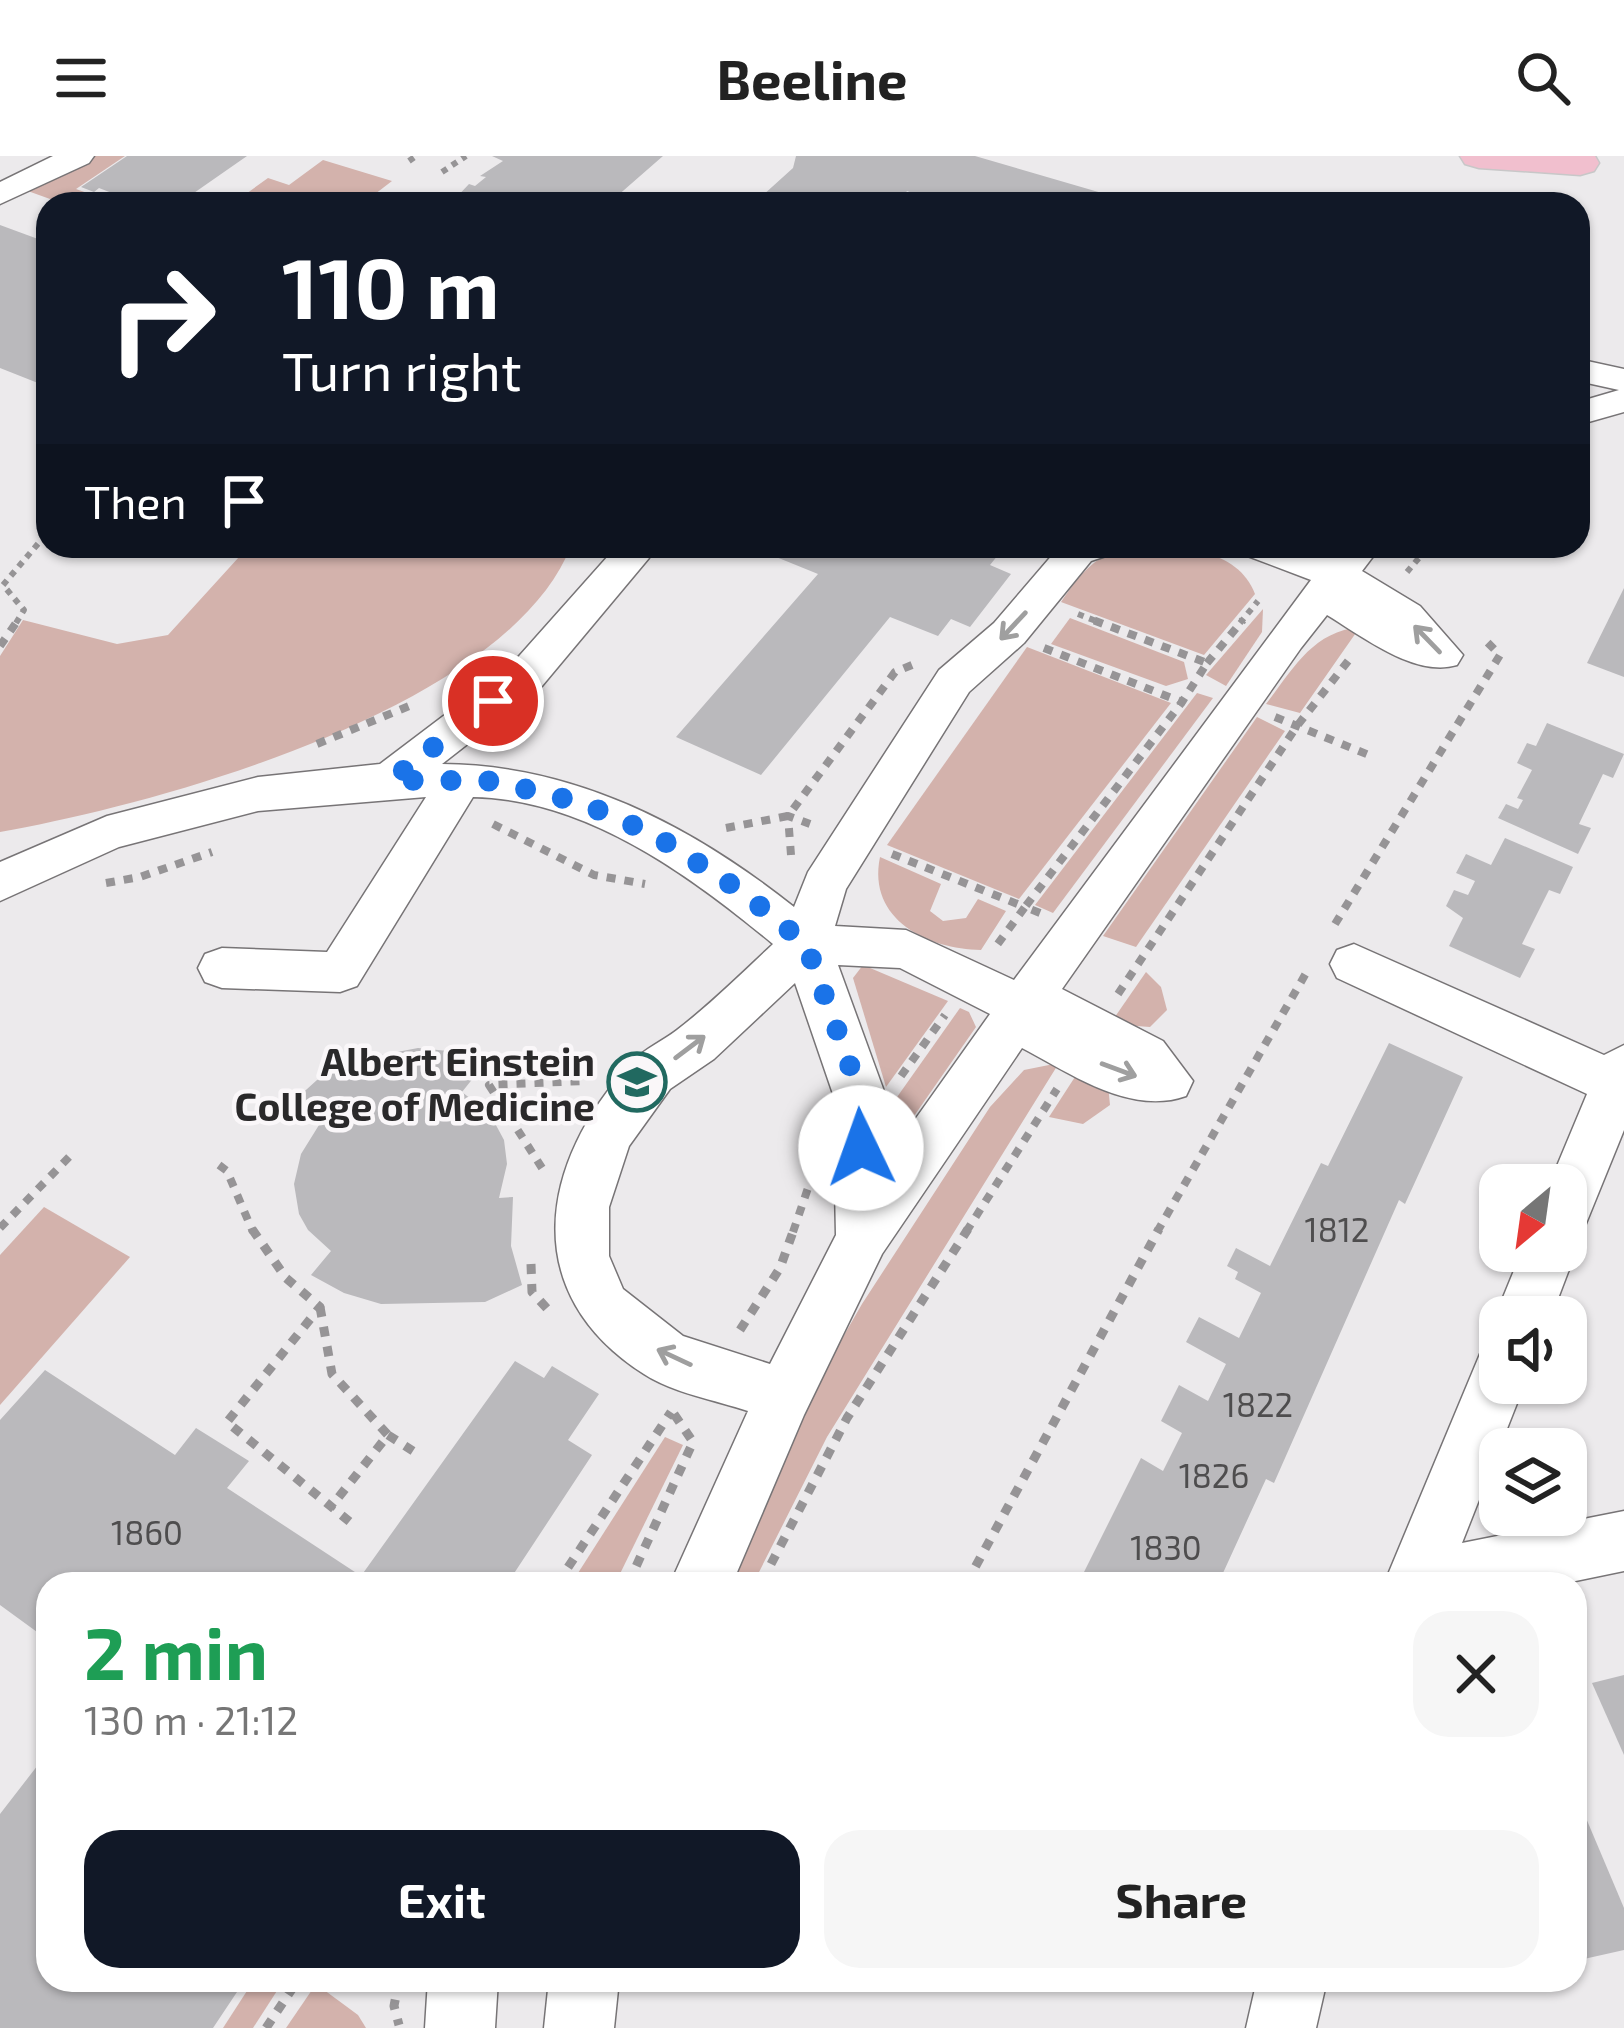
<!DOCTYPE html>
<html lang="en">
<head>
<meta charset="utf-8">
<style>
  body { margin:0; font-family:"Exo 2",sans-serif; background:#f6f6f6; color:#222; height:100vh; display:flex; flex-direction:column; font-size:45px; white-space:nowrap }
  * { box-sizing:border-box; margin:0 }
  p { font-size:39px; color:#767676 }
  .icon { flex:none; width:66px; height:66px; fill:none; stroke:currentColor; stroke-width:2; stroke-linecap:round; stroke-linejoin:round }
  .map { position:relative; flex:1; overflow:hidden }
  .side { position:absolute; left:36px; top:1416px; width:1551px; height:420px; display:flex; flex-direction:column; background:#fff; border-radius:36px; box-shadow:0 3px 9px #0004 }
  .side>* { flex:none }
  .banner { position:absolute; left:36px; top:36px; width:1554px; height:366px; border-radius:36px; box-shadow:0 3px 9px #0004; background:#111827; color:#fff; overflow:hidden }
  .needle { width:78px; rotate:209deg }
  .fabs { position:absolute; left:1479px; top:1008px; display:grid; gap:24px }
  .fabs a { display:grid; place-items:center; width:108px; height:108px; border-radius:24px; background:#fff; box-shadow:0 3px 9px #0004; font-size:60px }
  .pin { position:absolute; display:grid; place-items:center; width:102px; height:102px; color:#fff; margin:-51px; border:6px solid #fff; border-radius:50%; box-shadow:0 3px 12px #0007 }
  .me { position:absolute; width:132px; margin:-66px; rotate:357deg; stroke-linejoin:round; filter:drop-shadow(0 0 9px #0008) }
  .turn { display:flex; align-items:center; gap:42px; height:252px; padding:0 48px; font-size:54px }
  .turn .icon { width:156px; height:156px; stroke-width:2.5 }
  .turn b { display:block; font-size:84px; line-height:102px }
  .then { display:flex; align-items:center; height:114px; padding:0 48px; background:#0003; gap:24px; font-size:45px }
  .round { display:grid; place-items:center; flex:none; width:126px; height:126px; border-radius:36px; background:#f6f6f6 }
  .overview { display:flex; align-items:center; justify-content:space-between; height:204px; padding:0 48px }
  h1 { font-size:72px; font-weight:700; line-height:90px; color:#1e9e55 }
  .cta { display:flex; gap:24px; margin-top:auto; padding:24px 48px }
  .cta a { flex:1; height:138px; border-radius:36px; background:#111827; color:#fff; font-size:48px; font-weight:700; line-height:138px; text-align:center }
  .cta a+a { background:#f6f6f6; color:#222 }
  header { display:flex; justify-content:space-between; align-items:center; height:156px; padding:0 48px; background:#fff; font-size:54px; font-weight:700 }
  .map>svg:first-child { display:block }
  .green { fill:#d3b2ac }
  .building { fill:#bab9bc }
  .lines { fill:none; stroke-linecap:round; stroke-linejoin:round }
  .minor-casing { stroke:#777476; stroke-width:3 }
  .major-casing { stroke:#c8c7c8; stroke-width:3 }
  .path-far2 { stroke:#969496; stroke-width:6; stroke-dasharray:6 6; stroke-linecap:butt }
  .path-far1 { stroke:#969496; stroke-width:8; stroke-dasharray:9 9; stroke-linecap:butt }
  .path { stroke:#969496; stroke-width:9; stroke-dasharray:10 10; stroke-linecap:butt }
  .minor { fill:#fff; fill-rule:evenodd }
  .major { fill:#f1bfce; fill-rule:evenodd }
  .oneway { stroke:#9f9f9f }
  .route { stroke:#1a73e8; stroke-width:21; stroke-dasharray:0 37.8 }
  .labels { text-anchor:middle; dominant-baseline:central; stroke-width:9; stroke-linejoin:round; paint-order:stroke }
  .number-label { font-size:33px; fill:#4e4d4e }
  .poi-label { font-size:39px; font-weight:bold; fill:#2a292a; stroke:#faf7f9; text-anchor:end }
</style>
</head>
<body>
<header><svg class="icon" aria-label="menu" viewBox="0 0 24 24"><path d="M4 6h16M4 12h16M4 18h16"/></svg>Beeline<svg class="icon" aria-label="search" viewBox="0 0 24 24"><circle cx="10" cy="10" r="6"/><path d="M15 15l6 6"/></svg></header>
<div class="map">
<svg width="1624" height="1872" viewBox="0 0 1624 1872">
  <rect width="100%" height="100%" fill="#eceaec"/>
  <!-- green -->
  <g class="green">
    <path d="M95,0H125L76,33L118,48H64L25,34Z"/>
    <path d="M323,4L392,25L362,48H232L268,22L289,29Z"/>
    <path d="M249,390H571C507,553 159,648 0,676V500L23,464L117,488L168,479Z"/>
    <path d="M1134,390C1177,390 1237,391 1255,438L1204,499L1061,446C1081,416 1098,396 1134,390Z"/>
    <path d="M1263,453L1262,476L1226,530L1206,519Z"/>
    <path d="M1070,462L1184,506L1188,523L1166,530L1051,488Z"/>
    <path d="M1360,471L1300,557L1266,548C1294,512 1312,476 1360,471Z"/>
    <path d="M1027,491L1171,547L1019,743L887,689Z"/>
    <path d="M1197,537L1213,542L1053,757L1035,749Z"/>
    <path d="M1257,561L1285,575L1136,791L1103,780Z"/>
    <path d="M880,701L941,728L930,755L943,765L966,762L978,743L1006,755L981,794C928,793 867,764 880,701Z"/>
    <path d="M863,809L948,845L886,931L853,822Z"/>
    <path d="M1146,816L1161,831L1167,854L1150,871L1110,868Z"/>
    <path d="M960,852L969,856L976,871L914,960L899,961L890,951Z"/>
    <path d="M1059,907L827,1281L753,1428H719L790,1273L862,1148L990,951L1024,914Z"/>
    <path d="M1084,907L1108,929L1110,949L1083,968L1049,961Z"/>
    <path d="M44,1051L130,1101L0,1249V1099Z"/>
    <path d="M665,1281L683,1289L615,1428H571Z"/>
    <path d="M254,1824H284L253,1872H223Z"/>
    <path d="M316,1828L358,1859L366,1872H286Z"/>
  </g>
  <!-- building -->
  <g class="building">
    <path d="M127,0H247L191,39L199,42L191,48L164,44L140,48L99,32L94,36L81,31Z"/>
    <path d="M663,0L608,48H433L440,42L452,46L469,28L475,30L486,21L480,20L503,5L492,0Z"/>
    <path d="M796,0H975L1119,42L1114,48H943L907,35L898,48H753L793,12Z"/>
    <path d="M0,69L38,83L48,77V231L0,212Z"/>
    <path d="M749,390H991L1002,394L990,409L1011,418L970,471L951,463L938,480L890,461L761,619L676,581L818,418Z"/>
    <path d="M1624,432V521L1587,507Z"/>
    <path d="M1547,567L1624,598L1613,622L1603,618L1579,668L1591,672L1578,698L1498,662L1506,648L1518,653L1523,644L1517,642L1532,614L1517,607L1527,587L1536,590Z"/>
    <path d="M1505,682L1573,711L1560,738L1549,734L1522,788L1535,793L1520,822L1449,790L1463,762L1446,750L1454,734L1468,739L1475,725L1456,717L1466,698L1491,709Z"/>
    <path d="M1389,887L1463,921L1405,1048L1399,1044L1274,1327L1266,1323L1218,1428H1078L1141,1302L1163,1315L1182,1277L1161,1265L1179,1229L1208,1245L1226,1208L1186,1186L1199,1161L1239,1182L1261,1137L1235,1123L1238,1116L1227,1110L1236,1092L1270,1110L1321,1007L1328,1010Z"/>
    <path d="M418,892L458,896L486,906L462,936L490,958L504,984L507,1008L499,1042L513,1041L511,1090L522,1129L485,1146L381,1148L344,1137L311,1119L331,1095L308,1074L299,1058L294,1028L301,998L319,969L286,952L317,924L355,904Z"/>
    <path d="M515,1205L544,1222L552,1210L599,1238L568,1284L592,1299L507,1428H48V1484L0,1449V1264L45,1214L175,1299L196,1272L249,1305L227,1332L361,1420Z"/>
    <path d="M1624,1519V1599L1592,1527Z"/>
    <path d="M48,1596V1824H245L213,1872H0V1658Z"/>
    <path d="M1575,1636L1624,1752V1794L1575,1805Z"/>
  </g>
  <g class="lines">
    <!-- minor casing -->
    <g class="minor-casing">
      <g id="minor">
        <path d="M53,0H94L89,7L0,48V26Z"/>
        <path d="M1578,203L1624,213V256L1578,269V246L1619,234L1578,225Z"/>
        <path d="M608,390H648L649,402L542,530L442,608C575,609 692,670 794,751L808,716L939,514L994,467L1060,390H1115L1109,399L1091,405L1024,487L969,536L846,733L835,770L906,774L1014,824L1311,424L1245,399L1239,390H1301L1330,401L1339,390H1381L1362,415L1420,450L1463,499L1457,509C1415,522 1362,480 1327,459L1301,492L1062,833L1163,885L1193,925L1186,940C1130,960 1070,917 1022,892L882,1098L804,1259L732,1428H670L748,1255C715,1244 673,1237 644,1218C517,1137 539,1006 632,906C644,893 663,885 677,874C711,848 742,817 773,788C690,719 586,643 473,641L357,830L340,836L222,832L205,826L198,812L205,798L222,792L327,796L426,641L258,655L119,691L0,745V706L107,660L258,621L380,608L512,508L609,399ZM838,809L900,812L990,858L887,1003L885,938ZM795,827L833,938L836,1079L770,1208L683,1180L623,1133L609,1100V1051L629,990L670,933L714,903Z"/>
        <path d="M1354,788L1604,899L1624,889V974L1585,1070L1567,1077L1576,1095L1551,1161H1500V1172L1495,1161L1522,1095H1566V1029H1549L1587,938L1337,822L1330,808L1337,794Z"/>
        <path d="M1500,1190V1227H1525L1462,1387L1624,1355V1415L1561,1428H1384L1480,1198Z"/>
        <path d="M428,1824H498L495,1872H425Z"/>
        <path d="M549,1824H619L614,1872H544Z"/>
        <path d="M1257,1824H1327L1316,1872H1246Z"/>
      </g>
    </g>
    <!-- major casing -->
    <g class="major-casing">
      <path id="major" d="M1460,0H1595L1599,7L1594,15L1580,19L1479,12L1465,8Z"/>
    </g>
    <!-- path-far2 -->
    <g class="path-far2">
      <path d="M409,5L416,0"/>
      <path d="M442,16L466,0"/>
      <path d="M1407,416L1429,390"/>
      <path d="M1078,458L1101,467"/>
      <path d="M16,467L24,454L3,429L48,376"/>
      <path d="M1240,467L1258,445"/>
    </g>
    <!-- path-far1 -->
    <g class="path-far1">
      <path d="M0,490L18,464"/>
      <path d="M1044,492L1182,546L1207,507L1093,464"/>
      <path d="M1207,507L1243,464"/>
      <path d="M1275,561L1369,599"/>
      <path d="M317,588L414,548"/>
      <path d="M493,668L594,719L645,728"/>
      <path d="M726,672L788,660L895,516L912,509"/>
      <path d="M892,698L1025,751L994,793"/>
      <path d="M791,699L788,660L810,668"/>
      <path d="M106,727L140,721L212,696"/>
      <path d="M1040,757L1025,751L1182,546"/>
      <path d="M1335,768L1500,499L1484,483"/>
      <path d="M1118,838L1297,570L1352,500"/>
      <path d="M901,920L945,859"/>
      <path d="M219,1009L227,1015L253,1076"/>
      <path d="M542,1012L489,929L585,925"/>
      <path d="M0,1072L73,997"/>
      <path d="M793,1076L808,1032"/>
      <path d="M966,1076L1057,933"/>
      <path d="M1157,1076L1309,812"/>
    </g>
    <!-- path -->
    <g class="path">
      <path d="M252,1073L286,1122L320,1151L227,1266L355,1370"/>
      <path d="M531,1108L532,1136L551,1157"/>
      <path d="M320,1151L332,1218L388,1279L330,1352"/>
      <path d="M740,1174L780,1112L794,1073"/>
      <path d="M388,1279L413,1295"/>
      <path d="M771,1408L847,1262L968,1073"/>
      <path d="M557,1428L671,1256"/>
      <path d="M628,1428L693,1286L674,1258"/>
      <path d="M966,1428L1159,1073"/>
      <path d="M399,1824L394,1850L399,1869"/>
      <path d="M266,1872L298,1824"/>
    </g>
    <!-- minor -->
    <use href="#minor" class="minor"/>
    <!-- major -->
    <use href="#major" class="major"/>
  </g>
  <!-- one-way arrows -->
  <defs><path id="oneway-shaft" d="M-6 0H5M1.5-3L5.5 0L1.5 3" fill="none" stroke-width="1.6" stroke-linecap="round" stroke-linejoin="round" transform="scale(3)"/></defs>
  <g class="oneway">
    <use href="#oneway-shaft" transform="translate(1013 470) rotate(133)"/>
    <use href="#oneway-shaft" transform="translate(1427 483) rotate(-134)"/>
    <use href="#oneway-shaft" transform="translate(690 891) rotate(-37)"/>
    <use href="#oneway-shaft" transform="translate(1119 914) rotate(20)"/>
    <use href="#oneway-shaft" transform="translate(674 1201) rotate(-155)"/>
  </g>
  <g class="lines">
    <!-- route -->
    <path class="route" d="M493,545L391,624L493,625L582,647L653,678L741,735L806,788L860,938L861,992"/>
  </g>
  <!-- icons -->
  <defs>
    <g id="university-ring" transform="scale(3)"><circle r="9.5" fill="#faf7f9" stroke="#216960" stroke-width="1.5"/><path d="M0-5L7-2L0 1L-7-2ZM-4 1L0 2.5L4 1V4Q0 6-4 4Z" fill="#216960"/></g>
  </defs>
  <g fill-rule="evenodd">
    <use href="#university-ring" x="637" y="926"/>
  </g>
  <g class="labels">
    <!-- number labels -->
    <g class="number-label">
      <text x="1337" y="1073">1812</text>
      <text x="1258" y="1248">1822</text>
      <text x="1214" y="1319">1826</text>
      <text x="147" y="1376">1860</text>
      <text x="1166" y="1391">1830</text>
    </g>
    <!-- poi labels -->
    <g class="poi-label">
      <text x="595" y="904">Albert Einstein<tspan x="595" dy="45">College of Medicine</tspan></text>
    </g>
  </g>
</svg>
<div class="fabs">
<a><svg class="needle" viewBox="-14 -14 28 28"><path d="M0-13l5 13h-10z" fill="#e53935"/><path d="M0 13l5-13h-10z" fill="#767676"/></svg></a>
<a><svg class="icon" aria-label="sound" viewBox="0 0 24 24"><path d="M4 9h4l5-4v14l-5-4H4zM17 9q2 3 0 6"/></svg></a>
<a><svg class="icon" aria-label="layers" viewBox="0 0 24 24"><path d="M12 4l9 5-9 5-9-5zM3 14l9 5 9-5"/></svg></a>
</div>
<div class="pin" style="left:493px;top:545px;background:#d93025"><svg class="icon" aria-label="arrive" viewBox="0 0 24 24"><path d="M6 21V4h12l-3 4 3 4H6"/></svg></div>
<svg class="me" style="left:861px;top:992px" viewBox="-20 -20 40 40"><circle r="19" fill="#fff"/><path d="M0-13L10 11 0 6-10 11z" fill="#1a73e8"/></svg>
<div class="banner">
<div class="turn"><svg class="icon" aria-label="right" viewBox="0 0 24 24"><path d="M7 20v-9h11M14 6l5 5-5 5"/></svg><div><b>110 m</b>Turn right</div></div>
<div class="then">Then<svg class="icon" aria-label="arrive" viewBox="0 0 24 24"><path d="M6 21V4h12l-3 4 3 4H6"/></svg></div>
</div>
<section class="side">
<div class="overview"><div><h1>2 min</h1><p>130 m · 21:12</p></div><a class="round"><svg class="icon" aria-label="close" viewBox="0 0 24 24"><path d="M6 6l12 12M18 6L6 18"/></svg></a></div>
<div class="cta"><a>Exit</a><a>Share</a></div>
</section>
</div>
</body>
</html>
